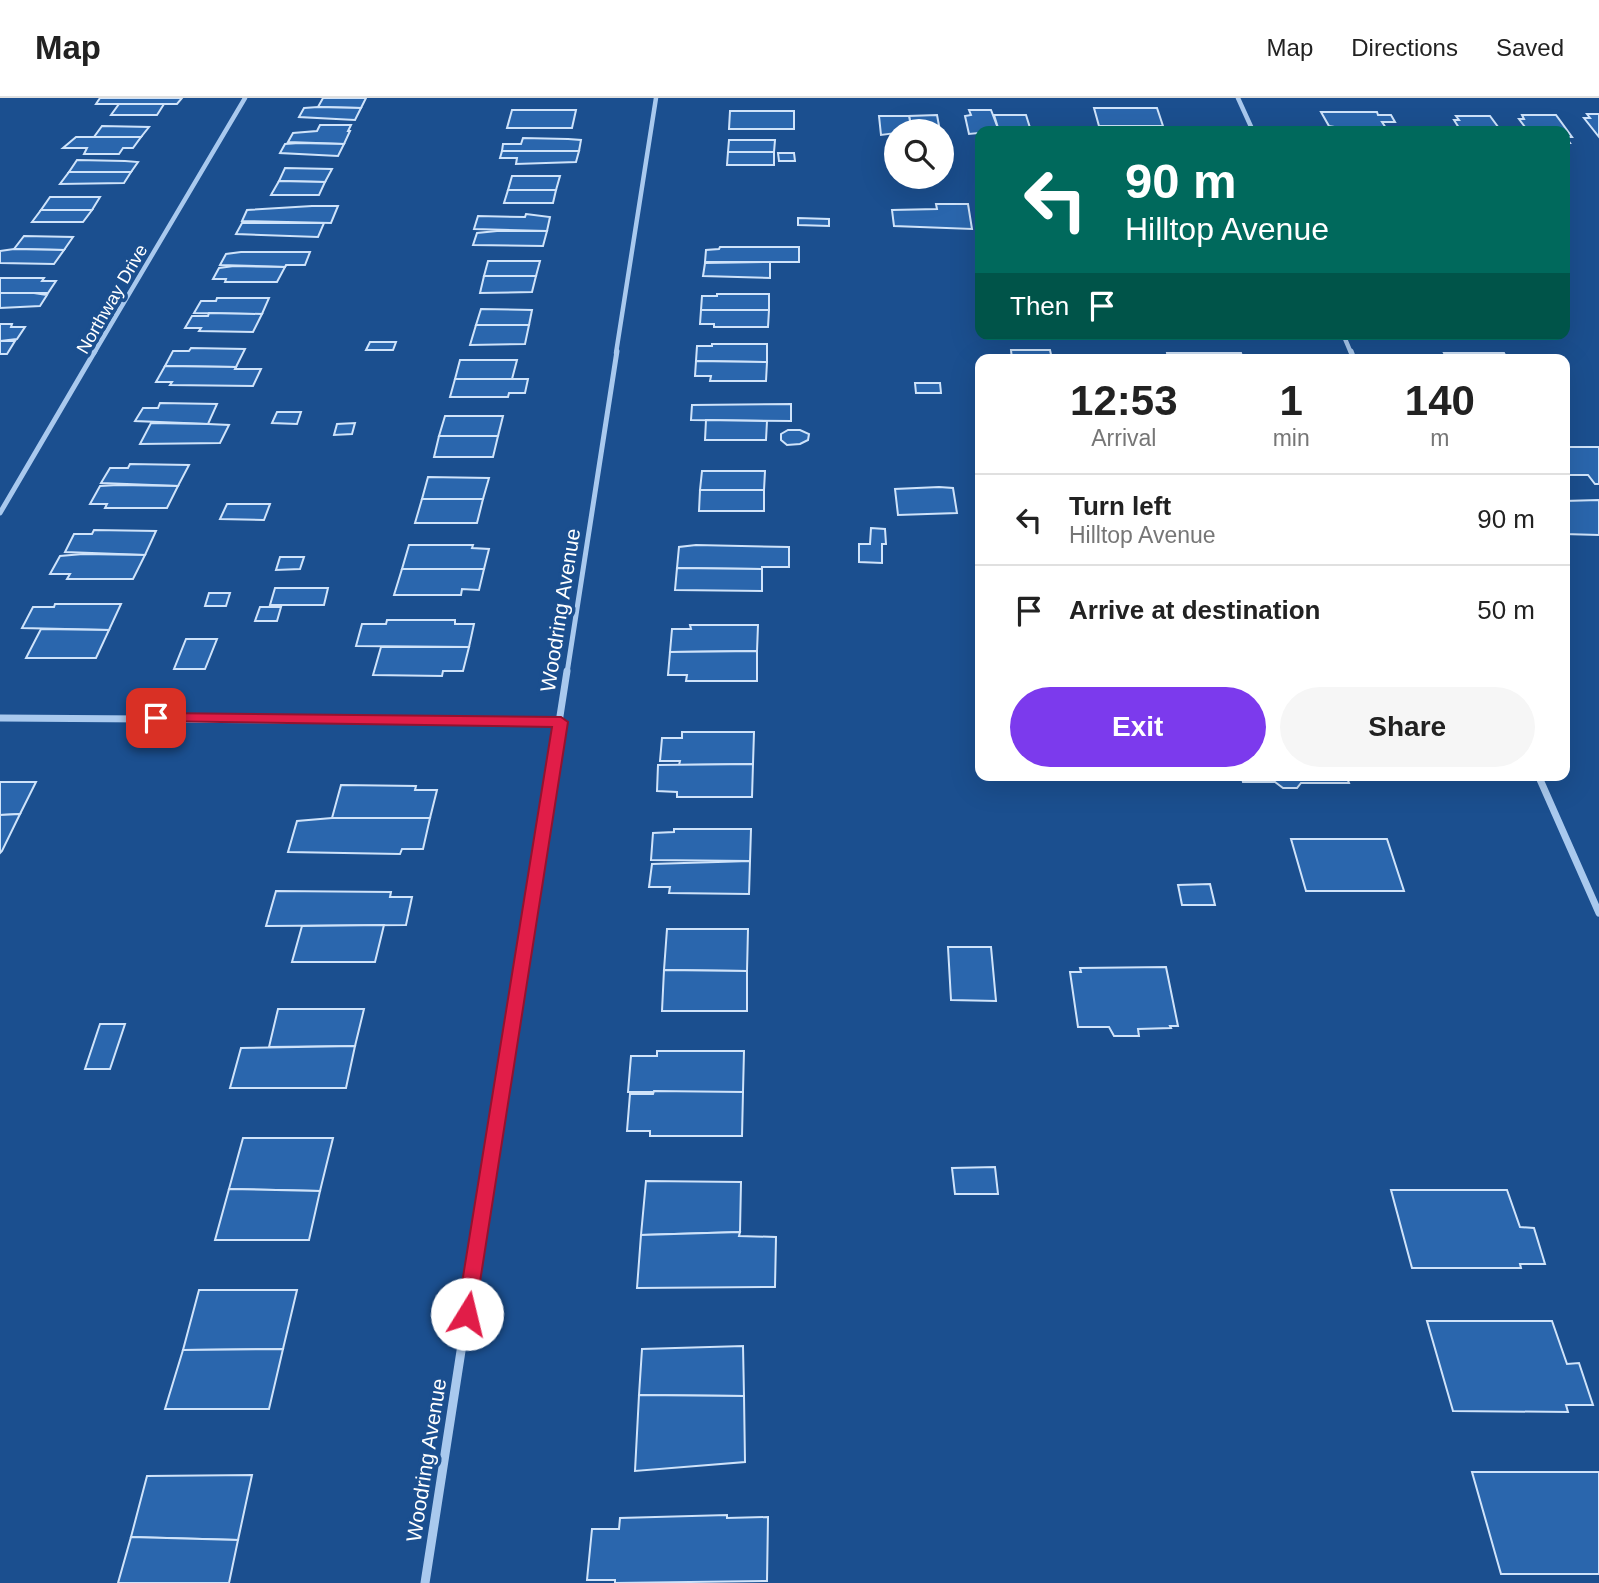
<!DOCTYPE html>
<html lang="en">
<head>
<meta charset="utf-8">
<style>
  body { margin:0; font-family:Helvetica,sans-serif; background:#f6f6f6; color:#222; height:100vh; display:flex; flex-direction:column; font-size:26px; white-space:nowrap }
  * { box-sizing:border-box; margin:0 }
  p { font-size:23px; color:#767676 }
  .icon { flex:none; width:38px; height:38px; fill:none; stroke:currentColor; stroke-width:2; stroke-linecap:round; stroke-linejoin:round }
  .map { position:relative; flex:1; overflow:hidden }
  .details { position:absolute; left:975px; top:256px; width:595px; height:427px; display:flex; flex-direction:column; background:#fff; border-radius:14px; box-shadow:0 7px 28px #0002 }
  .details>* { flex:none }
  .hud { position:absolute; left:975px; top:28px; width:595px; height:214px; border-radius:14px; box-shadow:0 7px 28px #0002; background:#00695c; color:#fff; overflow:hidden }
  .buttons { position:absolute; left:884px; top:21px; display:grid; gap:14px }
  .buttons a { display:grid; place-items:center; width:70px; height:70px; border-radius:50%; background:#fff; box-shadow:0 7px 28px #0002; font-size:35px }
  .pin { position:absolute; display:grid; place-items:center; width:60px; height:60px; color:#fff; margin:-30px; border-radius:14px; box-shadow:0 4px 10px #0006 }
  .me { position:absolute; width:77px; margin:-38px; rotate:9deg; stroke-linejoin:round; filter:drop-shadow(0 0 5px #0008) }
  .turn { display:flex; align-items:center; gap:24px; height:147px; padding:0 35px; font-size:32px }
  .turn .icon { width:91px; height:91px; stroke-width:2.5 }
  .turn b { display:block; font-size:49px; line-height:60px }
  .then { display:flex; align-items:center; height:66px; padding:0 35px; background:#0003; gap:14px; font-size:26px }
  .eta { display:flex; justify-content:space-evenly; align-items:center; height:119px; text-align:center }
  .eta b { font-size:42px; font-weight:700; line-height:49px }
  .button { display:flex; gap:14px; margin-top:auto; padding:14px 35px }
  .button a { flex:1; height:80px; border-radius:42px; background:#7c3aed; color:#fff; font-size:28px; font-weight:700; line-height:80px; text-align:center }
  .button a+a { background:#f6f6f6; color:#222 }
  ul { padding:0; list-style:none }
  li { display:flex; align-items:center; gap:21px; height:91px; padding:0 35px; border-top:2px solid #e0e0e0 }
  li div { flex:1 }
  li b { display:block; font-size:26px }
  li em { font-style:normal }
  header { display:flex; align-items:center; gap:42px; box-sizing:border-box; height:98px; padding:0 35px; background:#fff; border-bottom:2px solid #e0e0e0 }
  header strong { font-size:33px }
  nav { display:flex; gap:38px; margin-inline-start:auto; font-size:24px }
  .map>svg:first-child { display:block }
  .building { fill:#2a66ad; stroke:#cfe3fa; stroke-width:2 }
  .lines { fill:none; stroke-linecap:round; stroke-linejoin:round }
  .street-far3 { stroke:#a9c9ee; stroke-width:4.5 }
  .street-far2 { stroke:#a9c9ee; stroke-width:5 }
  .street-far1 { stroke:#a9c9ee; stroke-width:7 }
  .street { stroke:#a9c9ee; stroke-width:9 }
  .route { fill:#e11d48; stroke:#92132f; stroke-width:2 }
  .labels { text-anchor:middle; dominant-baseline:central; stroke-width:7; stroke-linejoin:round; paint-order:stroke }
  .far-street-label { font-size:18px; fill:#fff; stroke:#1b4f8f }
  .street-label { font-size:21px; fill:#fff; stroke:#1b4f8f }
</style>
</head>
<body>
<header>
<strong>Map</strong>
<nav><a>Map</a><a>Directions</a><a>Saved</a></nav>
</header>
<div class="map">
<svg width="1599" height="1485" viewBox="0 0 1599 1485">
  <rect width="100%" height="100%" fill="#1b4f8f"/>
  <!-- building -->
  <g class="building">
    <path d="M100,0H182L177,6H96Z"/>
    <path d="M323,0H366L361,10L318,9Z"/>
    <path d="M119,6H164L157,17H111Z"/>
    <path d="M304,10L318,9L361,10L355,22L299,19Z"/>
    <path d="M1094,10H1157L1163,28H1099Z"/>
    <path d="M512,12H576L572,30H507Z"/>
    <path d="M969,12H991L999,33L969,36L965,18L971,17Z"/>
    <path d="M730,13H794V31H729Z"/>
    <path d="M1321,14H1377L1378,17H1391L1395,24H1382L1386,30H1340L1329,28Z"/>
    <path d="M1587,16H1599V39L1584,20H1590Z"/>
    <path d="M937,17L940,33H912L909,18Z"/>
    <path d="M994,17H1026L1031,33H999Z"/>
    <path d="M1522,17H1556L1572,39H1566L1570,45H1564V33H1528L1519,21H1524Z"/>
    <path d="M879,18H909L912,33L881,37Z"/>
    <path d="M1456,18H1490L1501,33H1461L1454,22H1459Z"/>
    <path d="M320,27H351L348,33H350L344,46L288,44L293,35L317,33Z"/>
    <path d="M102,28L149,29L141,39H94Z"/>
    <path d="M76,39H141L133,50H123L119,56H84L87,50H63Z"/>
    <path d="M523,40L568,41L581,42L579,53H502L503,46H521Z"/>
    <path d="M729,42H775L774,54H728Z"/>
    <path d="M285,46L299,45L344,46L338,58L280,55Z"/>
    <path d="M502,53H579L576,64L516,66L517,60H500Z"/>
    <path d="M728,54H774V67H727Z"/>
    <path d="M778,55H794L795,63H779Z"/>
    <path d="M77,62L125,63L138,64L131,74H69Z"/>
    <path d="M285,70L332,71L325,84L279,83Z"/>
    <path d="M69,74H131L124,85L60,86Z"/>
    <path d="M512,78H560L556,92H508Z"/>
    <path d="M279,83L325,84L319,97H271Z"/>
    <path d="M508,92H556L553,105H504Z"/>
    <path d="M50,99H100L92,112H41Z"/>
    <path d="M936,106H968L972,131L894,128L892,112L937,111Z"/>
    <path d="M312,108H338L331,125L242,123L247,112Z"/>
    <path d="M41,112H92L83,124H32Z"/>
    <path d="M526,116L550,119L547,133L474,131L478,118L525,119Z"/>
    <path d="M798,120L829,121V128L798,127Z"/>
    <path d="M242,125H324L318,139L236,136Z"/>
    <path d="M497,133H547L543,148L473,147L477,135Z"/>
    <path d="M24,138L73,139L64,152L14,151Z"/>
    <path d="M720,149H799V164H705L706,152L719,151Z"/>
    <path d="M14,151L64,152L54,166L0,165V153Z"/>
    <path d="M241,154H310L305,167H286L285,169L220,167L226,156Z"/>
    <path d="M488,163H540L536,178H484Z"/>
    <path d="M770,164V180L703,178L705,165Z"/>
    <path d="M234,168L285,169L277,184H225L226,181H213L219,170Z"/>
    <path d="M484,178H536L532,194L480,195Z"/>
    <path d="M0,180H44L42,183H56L48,195H0Z"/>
    <path d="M0,195H34L47,197L40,208L0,210Z"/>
    <path d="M717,196H769V212H701L702,198H717Z"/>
    <path d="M217,200H269L262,216L194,215L201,203H216Z"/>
    <path d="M481,211L532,212L529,227H476Z"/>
    <path d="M701,212H769L768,229H714V226H700Z"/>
    <path d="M209,215L262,216L253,234L199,233L201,230H185L192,218H208Z"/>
    <path d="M0,226H12L11,229H25L17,241L0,243Z"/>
    <path d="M476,227H529L525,246L470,247Z"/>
    <path d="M0,243H15L7,256H0Z"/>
    <path d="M370,244H396L393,252H366Z"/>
    <path d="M712,246H767V264L696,263L697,248H712Z"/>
    <path d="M191,250L245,251L236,269L165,268L173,253H189Z"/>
    <path d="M1011,252H1050L1052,261H1012Z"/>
    <path d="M1167,255H1241L1243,261H1168Z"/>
    <path d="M1444,255H1504L1507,261H1447Z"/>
    <path d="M460,262H517L512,281H455Z"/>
    <path d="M696,263L767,264L766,283H710L711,278H695Z"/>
    <path d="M165,268L236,269L235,271H261L253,288L170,287L172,284H156Z"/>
    <path d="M455,281H528L525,295H509L508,299H450Z"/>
    <path d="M915,285H940L941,295H916Z"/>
    <path d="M160,305L217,306L208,326L135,323L143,310H158Z"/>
    <path d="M791,306V323L691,322L692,307Z"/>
    <path d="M277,314H301L297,326L272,325Z"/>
    <path d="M445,318H503L498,338H439Z"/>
    <path d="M706,322L767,323L766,342H705Z"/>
    <path d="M151,325L208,326L229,327L220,345L140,346Z"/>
    <path d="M355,325L352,336L334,337L337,326Z"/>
    <path d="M788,332H800L809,336L808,342L800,346L787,347L781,342V336Z"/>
    <path d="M439,338H498L493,359H434Z"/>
    <path d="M1564,349H1599V386H1595L1588,377H1564Z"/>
    <path d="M130,366L189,367L178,388L101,385L110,370H128Z"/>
    <path d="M702,373H765L764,392H700Z"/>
    <path d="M428,379L489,380L483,401H422Z"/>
    <path d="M118,387L178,388L167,410H105L107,406H90L100,388Z"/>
    <path d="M939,389L953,390L957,415L898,417L895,391Z"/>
    <path d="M700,392H764V413H699Z"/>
    <path d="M422,401H483L477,425H415Z"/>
    <path d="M1599,402V437L1564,436V403Z"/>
    <path d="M227,406H270L264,422L220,421Z"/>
    <path d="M871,430L885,431L886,446H882V465L859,464V446H870Z"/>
    <path d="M94,432L156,433L145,457L65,454L74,436H92Z"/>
    <path d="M409,447H473L472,450L489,451L484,471H402Z"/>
    <path d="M696,447L789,449V469H762V471L677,470L679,449Z"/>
    <path d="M83,456L145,457L133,481H67L70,476H50L60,458Z"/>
    <path d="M280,459H304L300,471L276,472Z"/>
    <path d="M677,470L762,471V493L675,492Z"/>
    <path d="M402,471H484L479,492L462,491L461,497H394Z"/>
    <path d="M275,490H328L324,507H270Z"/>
    <path d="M209,495H230L226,508H205Z"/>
    <path d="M55,506H121L109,532L22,530L33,509H54Z"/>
    <path d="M260,509H281L277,523H255Z"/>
    <path d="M387,522H455V526H474L469,549L356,548L362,526H386Z"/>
    <path d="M690,527H758L757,553L670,554L672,531H691Z"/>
    <path d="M41,531L109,532L96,560H26Z"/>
    <path d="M186,541H217L205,571H174Z"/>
    <path d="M381,549H469L463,573H443L442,578L373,577Z"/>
    <path d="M757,553V583H686L687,577H668L670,554Z"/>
    <path d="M682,634H754L753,666L679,667L680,663H660L662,640H682Z"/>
    <path d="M753,666L752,699H677V694L657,693L658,667Z"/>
    <path d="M1241,677H1346L1349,685H1301L1297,690H1283L1275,684H1243Z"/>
    <path d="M0,684H36L20,716L0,717Z"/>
    <path d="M341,687L416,688L415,692H437L430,720H332Z"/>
    <path d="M20,716L2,753L0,755V717Z"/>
    <path d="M332,720H430L423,751H402L400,756L288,754L297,723Z"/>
    <path d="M674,731H751L750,763L651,762L653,735L674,734Z"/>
    <path d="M1291,741H1387L1404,793H1306Z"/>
    <path d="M750,763L749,796L669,795L670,789H649L652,766Z"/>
    <path d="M1210,786L1215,807H1182L1178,787Z"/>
    <path d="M276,793L391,794L390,799H412L406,827L266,828Z"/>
    <path d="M384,827L375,864H292L302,828Z"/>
    <path d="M667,831H748L747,873L664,872Z"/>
    <path d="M948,849H991L996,903L951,902Z"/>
    <path d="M1166,869L1178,928H1170L1171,930L1138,931L1139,938H1114L1109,929H1078L1070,874H1081L1080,870Z"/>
    <path d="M664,872L747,873V913H662Z"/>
    <path d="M278,911H364L355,948L269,949Z"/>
    <path d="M100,926H125L110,971H85Z"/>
    <path d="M355,948L346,990H230L241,950Z"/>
    <path d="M657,953H744L743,994H628L631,958H657Z"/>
    <path d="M654,993L743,994L742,1038H650V1033H627L630,996H653Z"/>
    <path d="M243,1040H333L320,1093L229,1091Z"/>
    <path d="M995,1069L998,1096H955L952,1070Z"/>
    <path d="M646,1083L741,1084L740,1134L641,1137Z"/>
    <path d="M229,1091L320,1093L309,1142H215Z"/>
    <path d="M1391,1092H1507L1520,1129L1534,1130L1545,1166H1520L1521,1170H1412Z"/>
    <path d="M740,1134L739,1138L776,1139L775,1189L637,1190L641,1137Z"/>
    <path d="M199,1192H297L283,1251L183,1252Z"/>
    <path d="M1427,1223H1552L1567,1266L1579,1265L1593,1307H1566L1568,1314L1453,1313Z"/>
    <path d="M743,1248L744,1298L639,1297L642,1251Z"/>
    <path d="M283,1251L269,1311H165L183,1252Z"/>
    <path d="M639,1297L744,1298L745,1364L635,1373Z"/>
    <path d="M1472,1374H1599V1476H1501Z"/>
    <path d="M252,1377L238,1442L131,1439L147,1378Z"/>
    <path d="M727,1417V1420L768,1419L767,1483L615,1485V1482H587L592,1431H619L620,1420Z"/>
    <path d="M131,1439L238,1442L229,1485H118Z"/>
  </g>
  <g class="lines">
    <!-- street-far3 -->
    <g class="street-far3">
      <path d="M1238,0L1253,33"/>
      <path d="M1343,236L1351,255"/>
      <path d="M94,255L245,0"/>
      <path d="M616,255L656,0"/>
    </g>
    <!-- street-far2 -->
    <g class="street-far2">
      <path d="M1351,253L1354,261"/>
      <path d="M0,415L95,253"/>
      <path d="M567,575L617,253"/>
    </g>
    <!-- street-far1 -->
    <g class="street-far1">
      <path d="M0,620L560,624"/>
      <path d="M1538,677L1599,815"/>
      <path d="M504,978L567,573"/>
    </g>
    <!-- street -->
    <path class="street" d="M425,1485L504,976"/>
  </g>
  <!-- route -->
  <path class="route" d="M156,615L561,619L568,624L474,1222L467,1225L460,1222L457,1216L552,629L151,623L149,620Z"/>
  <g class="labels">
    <!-- far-street labels -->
    <g class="far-street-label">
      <text transform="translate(112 201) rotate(-60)">Northway Drive</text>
    </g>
    <!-- street labels -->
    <g class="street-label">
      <text transform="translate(560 512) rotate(-81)">Woodring Avenue</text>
      <text transform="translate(426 1362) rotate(-81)">Woodring Avenue</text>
    </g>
  </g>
</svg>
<div class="buttons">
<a><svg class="icon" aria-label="search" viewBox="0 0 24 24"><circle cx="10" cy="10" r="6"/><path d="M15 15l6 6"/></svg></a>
</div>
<div class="pin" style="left:156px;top:620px;background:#d93025"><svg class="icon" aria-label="arrive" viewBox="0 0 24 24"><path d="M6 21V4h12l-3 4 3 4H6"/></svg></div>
<svg class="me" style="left:467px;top:1216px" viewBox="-20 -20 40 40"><circle r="19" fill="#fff"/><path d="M0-13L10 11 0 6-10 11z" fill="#e11d48"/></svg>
<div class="hud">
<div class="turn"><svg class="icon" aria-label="left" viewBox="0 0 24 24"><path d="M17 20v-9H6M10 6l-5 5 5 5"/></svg><div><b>90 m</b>Hilltop Avenue</div></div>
<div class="then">Then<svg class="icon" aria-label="arrive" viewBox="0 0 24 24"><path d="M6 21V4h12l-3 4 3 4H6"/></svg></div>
</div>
<section class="details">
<div class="eta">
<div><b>12:53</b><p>Arrival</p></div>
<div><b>1</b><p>min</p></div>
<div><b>140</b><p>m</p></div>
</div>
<ul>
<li><svg class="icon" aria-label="left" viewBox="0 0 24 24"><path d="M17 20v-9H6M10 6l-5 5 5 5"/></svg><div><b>Turn left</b><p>Hilltop Avenue</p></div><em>90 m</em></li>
<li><svg class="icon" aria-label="arrive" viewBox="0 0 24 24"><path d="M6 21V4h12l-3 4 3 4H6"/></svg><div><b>Arrive at destination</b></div><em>50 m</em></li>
</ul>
<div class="button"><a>Exit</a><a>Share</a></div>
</section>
</div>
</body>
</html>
